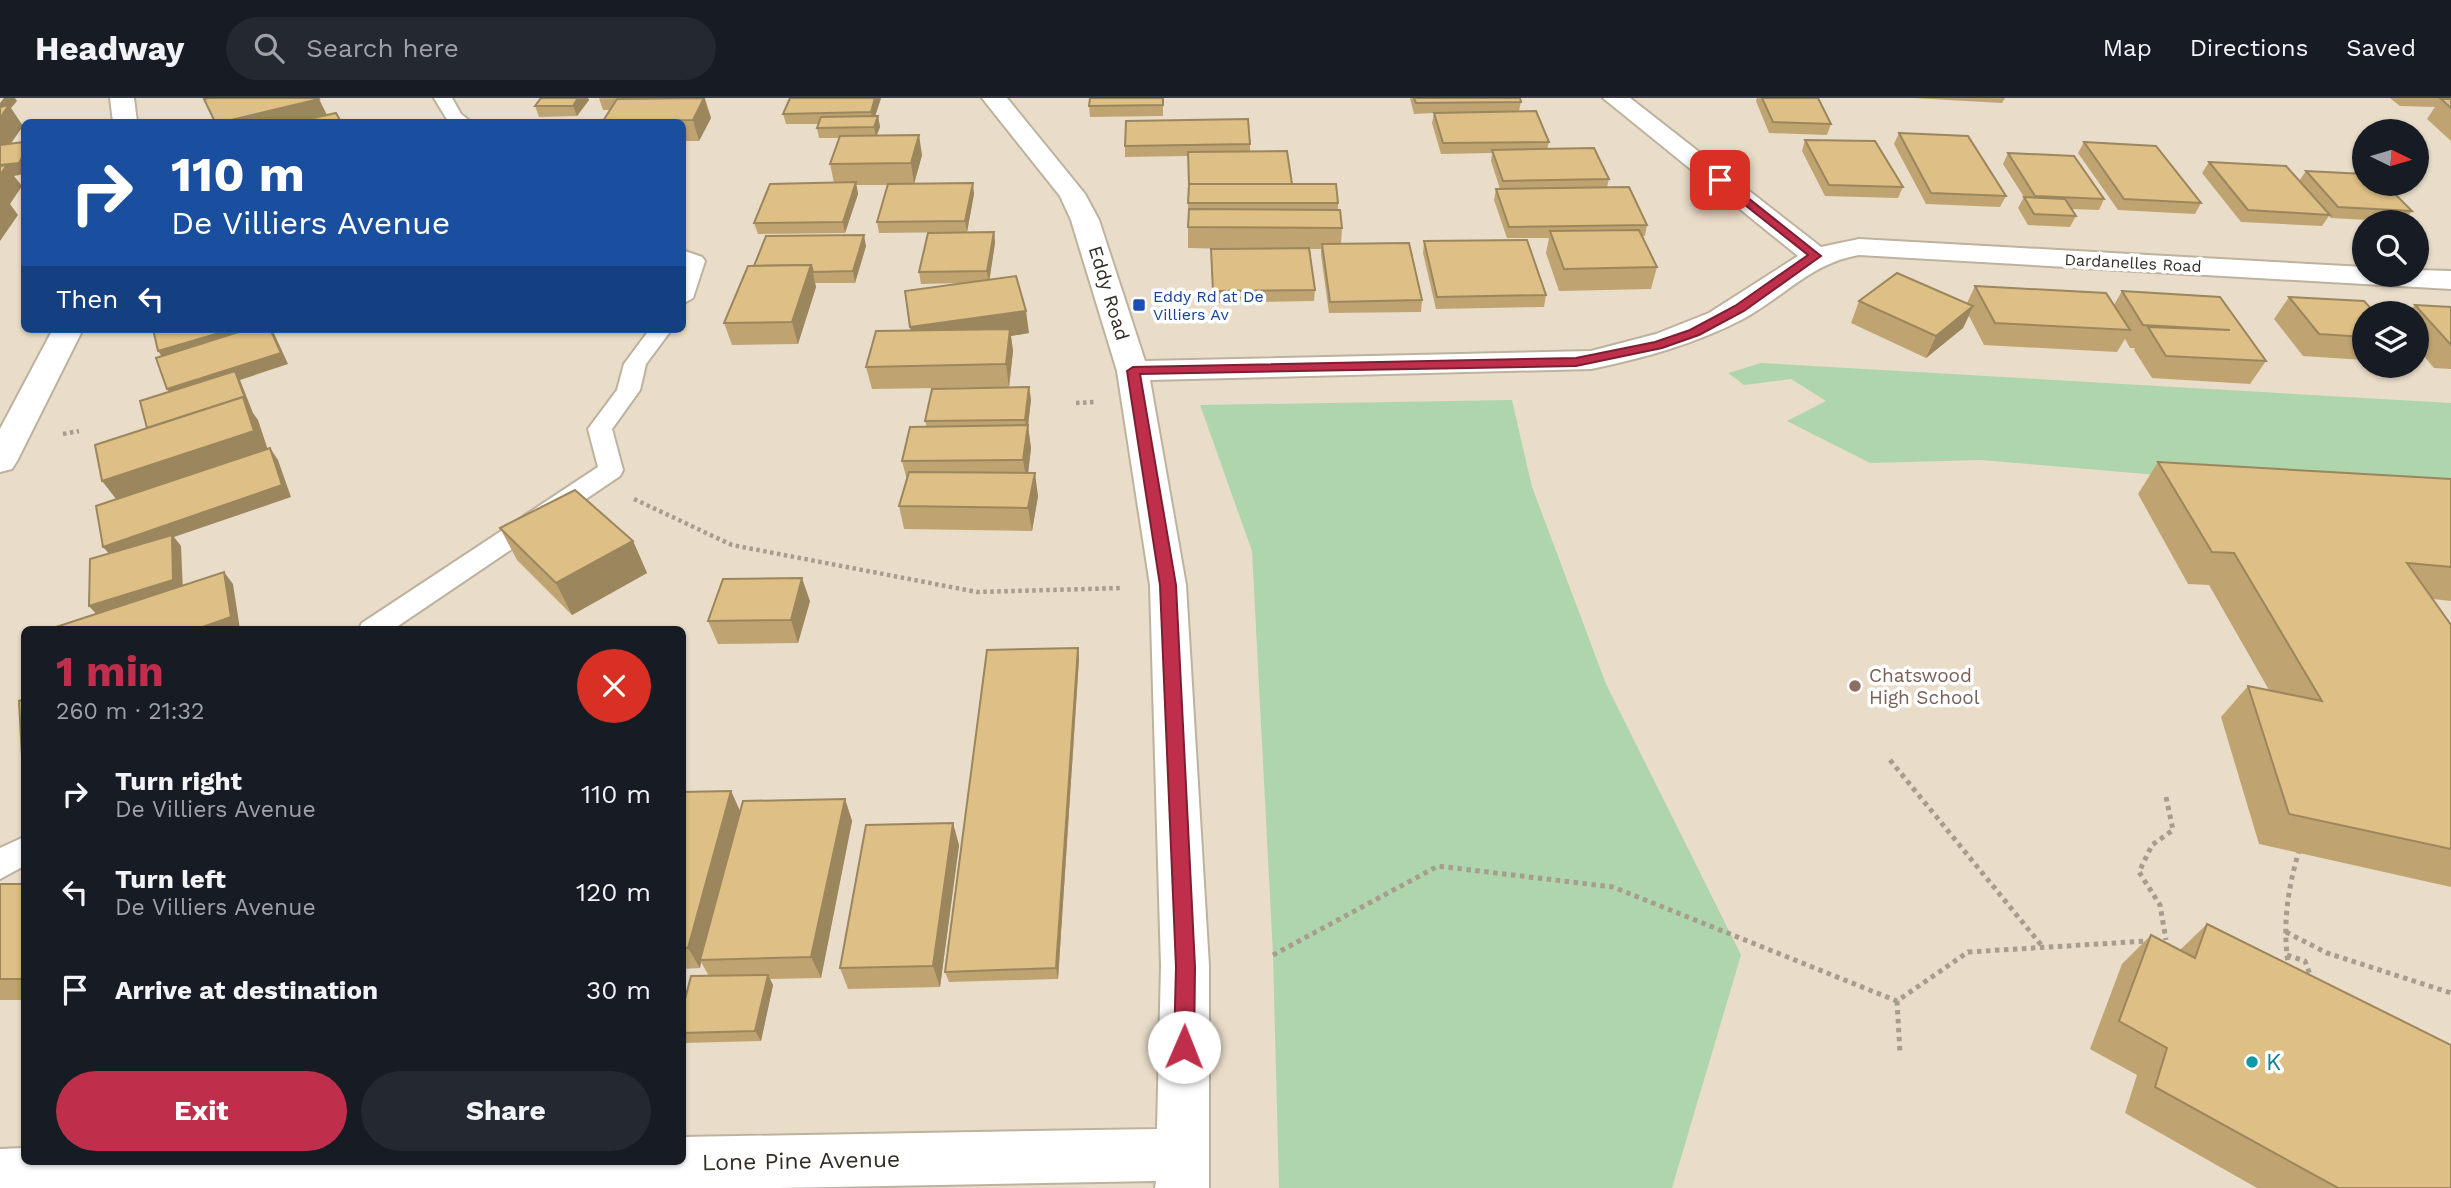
<!DOCTYPE html>
<html lang="en">
<head>
<meta charset="utf-8">
<style>
  body { margin:0; font-family:"Work Sans",sans-serif; background:#242831; color:#f1f3f6; height:100vh; display:flex; flex-direction:column; font-size:26px; white-space:nowrap }
  * { box-sizing:border-box; margin:0 }
  p { font-size:23px; color:#9ea1a6 }
  .icon { flex:none; width:38px; height:38px; fill:none; stroke:currentColor; stroke-width:2; stroke-linecap:round; stroke-linejoin:round }
  .map { position:relative; flex:1; overflow:hidden }
  .sheet { position:absolute; left:21px; top:528px; width:665px; height:539px; display:flex; flex-direction:column; background:#171b24; border-radius:10px; box-shadow:0 2px 5px #0004 }
  .sheet>* { flex:none }
  .hud { position:absolute; left:21px; top:21px; width:665px; height:214px; border-radius:10px; box-shadow:0 2px 5px #0004; background:#1a4fa0; color:#fff; overflow:hidden }
  .needle { width:46px; rotate:95deg }
  .fabs { position:absolute; left:2352px; top:21px; display:grid; gap:14px }
  .fabs a { display:grid; place-items:center; width:77px; height:77px; border-radius:50%; background:#171b24; box-shadow:0 2px 5px #0004; font-size:35px }
  .pin { position:absolute; display:grid; place-items:center; width:60px; height:60px; color:#fff; margin:-30px; border-radius:14px; box-shadow:0 4px 10px #0006 }
  .me { position:absolute; width:77px; margin:-38px; rotate:1deg; stroke-linejoin:round; filter:drop-shadow(0 0 5px #0008) }
  .turn { display:flex; align-items:center; gap:24px; height:147px; padding:0 35px; font-size:32px }
  .turn .icon { width:91px; height:91px; stroke-width:2.5 }
  .turn b { display:block; font-size:49px; line-height:60px }
  .then { display:flex; align-items:center; height:66px; padding:0 35px; background:#0003; gap:14px; font-size:26px }
  .round { display:grid; place-items:center; flex:none; width:74px; height:74px; border-radius:37px; background:#242831 }
  .headline { display:flex; align-items:center; justify-content:space-between; height:119px; padding:0 35px }
  h1 { font-size:42px; font-weight:700; line-height:52px; color:#bf2f4b }
  .primary-button { display:flex; gap:14px; margin-top:auto; padding:14px 35px }
  .primary-button a { flex:1; height:80px; border-radius:42px; background:#bf2f4b; color:#fff; font-size:28px; font-weight:700; line-height:80px; text-align:center }
  .primary-button a+a { background:#242831; color:#f1f3f6 }
  ul { padding:0; list-style:none }
  li { display:flex; align-items:center; gap:21px; height:98px; padding:0 35px }
  li div { flex:1 }
  li b { display:block; font-size:26px }
  li em { font-style:normal }
  header { display:flex; align-items:center; gap:42px; box-sizing:border-box; height:98px; padding:0 35px; background:#171b24; border-bottom:2px solid #363941 }
  header strong { font-size:33px }
  nav { display:flex; gap:38px; margin-inline-start:auto; font-size:24px }
  .search { width:490px; height:63px; background:#242831; display:flex; align-items:center; gap:18px; box-sizing:border-box; padding:0 24px; border-radius:38px; color:#9ea1a6; font-size:26px }
  .map>svg:first-child { display:block }
  .green { fill:#aed5ac }
  .lines { fill:none; stroke-linecap:round; stroke-linejoin:round }
  .lane-casing { stroke:#bdb29e; stroke-width:4 }
  .street-casing { stroke:#bdb29e; stroke-width:4 }
  .path-far1 { stroke:#a69d8d; stroke-width:4.5; stroke-dasharray:3.5 3.5; stroke-linecap:butt }
  .path { stroke:#a69d8d; stroke-width:5; stroke-dasharray:4.5 4.5; stroke-linecap:butt }
  .lane { fill:#fff; fill-rule:evenodd }
  .street { fill:#fff; fill-rule:evenodd }
  .wall { fill:#bfa472 }
  .shaded-wall { fill:#9b865d }
  .building { fill:#debf85; stroke:#9b865d; stroke-width:2 }
  .route { fill:#bf2f4b; stroke:#7c1f31; stroke-width:2 }
  .transit-dot { fill:#1a4fb4; stroke:#fff; stroke-width:2.5 }
  .education-dot { fill:#8d6e63; stroke:#fff; stroke-width:2.5 }
  .culture-dot { fill:#0f9aa8; stroke:#fff; stroke-width:2.5 }
  .labels { text-anchor:middle; dominant-baseline:central; stroke-width:7; stroke-linejoin:round; paint-order:stroke }
  .far-street-label { font-size:16px; fill:#322e26; stroke:#fff }
  .far-transit-label { font-size:16px; fill:#164399; stroke:#fff; text-anchor:start }
  .street-label { font-size:19px; fill:#322e26; stroke:#fff }
  .education-label { font-size:19px; fill:#785e54; stroke:#fff; text-anchor:start }
  .near-culture-label { font-size:23px; fill:#0d838f; stroke:#fff; text-anchor:start }
  .near-street-label { font-size:23px; fill:#322e26; stroke:#fff }
</style>
</head>
<body>
<header>
<strong>Headway</strong>
<div class="search"><svg class="icon" aria-label="search" viewBox="0 0 24 24"><circle cx="10" cy="10" r="6"/><path d="M15 15l6 6"/></svg>Search here</div>
<nav><a>Map</a><a>Directions</a><a>Saved</a></nav>
</header>
<div class="map">
<svg width="2451" height="1090" viewBox="0 0 2451 1090">
  <rect width="100%" height="100%" fill="#e9ddc9"/>
  <!-- green -->
  <g class="green">
    <path d="M1761,265L2451,305V402L1981,362L1870,365L1787,323L1826,303L1791,281L1744,287L1728,275Z"/>
    <path d="M1512,302L1532,389L1606,586L1741,857L1672,1090H1279L1273,857L1252,453L1200,307Z"/>
  </g>
  <g class="lines">
    <!-- lane casing -->
    <g class="lane-casing">
      <g id="lane">
        <path d="M434,0H452L461,16L471,24L448,23Z"/>
        <path d="M682,152L702,159L705,163L693,200L682,206Z"/>
        <path d="M650,231H672L646,266L640,292L612,331L623,372L620,378L392,532H358L362,525L598,369L588,331L617,292L624,266Z"/>
        <path d="M24,739V768L0,781V750Z"/>
      </g>
    </g>
    <!-- street casing -->
    <g class="street-casing">
      <g id="street">
        <path d="M110,0H134L137,24H113Z"/>
        <path d="M982,0H1007L1085,96L1099,122L1145,263L1591,253L1656,236L1709,215L1798,158L1603,0H1630L1821,149L1859,141L2364,169V177H2417V172L2451,173V191L1859,157C1811,165 1784,199 1743,221C1695,246 1644,260 1591,271L1150,282L1186,487L1209,868V1090H1155L1156,1083L778,1090H0V1051L24,1050V1064H682V1039L1157,1031L1161,868L1150,487L1117,273L1071,122L1060,98Z"/>
        <path d="M53,231H83L17,363L12,371L0,374V331Z"/>
      </g>
    </g>
    <!-- path-far1 -->
    <g class="path-far1">
      <path d="M1076,305L1095,304"/>
      <path d="M63,336L79,333"/>
      <path d="M634,401L732,447L977,494L1122,490"/>
    </g>
    <!-- path -->
    <g class="path">
      <path d="M1890,662L2042,848"/>
      <path d="M2166,699L2173,732L2152,747L2139,774L2160,807L2166,842"/>
      <path d="M2286,834L2327,855L2451,895"/>
      <path d="M1273,857L1438,768L1613,789L1897,903L1968,854L2147,843"/>
      <path d="M2287,857L2305,863L2312,882"/>
      <path d="M2289,871C2282,831 2287,792 2299,753"/>
      <path d="M1897,903L1900,955"/>
    </g>
    <!-- lane -->
    <use href="#lane" class="lane"/>
    <!-- street -->
    <use href="#street" class="street"/>
  </g>
  <!-- wall -->
  <g class="wall">
    <path d="M541,0H588L589,2L577,18L539,19L535,8Z"/>
    <path d="M599,0H705L711,20L699,43H682V24H603L610,12H603Z"/>
    <path d="M790,0H881L875,18H878L880,29L877,37L922,57L914,86L974,96L967,134L879,135L877,124L888,87H856L858,96L845,135L758,136L754,125L834,85L830,66L839,40H819L817,30L818,26H786L783,16Z"/>
    <path d="M1163,0V18L1090,19L1089,8Z"/>
    <path d="M1410,0H1520L1521,4L1519,13L1549,44L1547,51L1609,81L1607,89L1647,127L1645,138H1642L1657,169L1651,191L1559,193L1546,155L1549,140H1507L1494,102L1496,91H1500L1491,63L1492,55L1441,56L1432,25L1434,15L1414,16Z"/>
    <path d="M1757,0H1818L1831,26L1827,37L1769,35L1756,3Z"/>
    <path d="M1913,0H2005L2002,5Z"/>
    <path d="M2390,0H2451V43L2427,21L2435,9L2400,8Z"/>
    <path d="M1899,35L2006,98L2000,109L1926,106L1894,46Z"/>
    <path d="M1805,42L1903,89L1898,100L1825,98L1802,53Z"/>
    <path d="M2084,44L2201,105L2195,116L2118,112L2078,55Z"/>
    <path d="M1250,46V53L1292,86L1338,105V112L1342,130L1341,146L1422,202L1421,214L1329,215L1321,157V151H1310L1315,192L1314,203L1213,205L1211,151H1233L1188,150V58L1125,59V48Z"/>
    <path d="M2008,55L2104,101L2099,112L2071,111L2076,118L2070,129L2028,127L2018,110L2024,99L2003,66Z"/>
    <path d="M2209,64L2299,83L2306,73L2412,113L2404,124L2331,120L2329,118L2322,128L2241,124L2202,75Z"/>
    <path d="M994,134L995,145L989,182L1029,235L1011,238L1013,253L1009,289L872,291L866,269L911,232L963,185L921,186L919,174Z"/>
    <path d="M1424,143L1546,197L1544,209L1436,211L1423,155Z"/>
    <path d="M866,148L855,185H815L816,189L798,246L732,247L724,225L754,168Z"/>
    <path d="M1975,188L2114,207L2122,193L2266,263L2250,286L2152,280L2134,252L2135,250H2130L2125,241L2117,254L1984,247L1969,218L1963,230L1926,260L1851,225L1859,203L1967,205Z"/>
    <path d="M2289,199L2364,215V262L2303,258L2274,221Z"/>
    <path d="M2415,207L2451,209V271L2434,270L2417,250V215H2408Z"/>
    <path d="M1031,301L1028,328L1031,350L1028,375L1038,398L1032,433L904,431L899,408L907,382L902,363L927,329L925,323Z"/>
    <path d="M2158,364L2451,381V503L2433,501L2451,527V789L2259,746L2221,619L2248,588L2269,592L2209,487L2188,486L2138,396Z"/>
    <path d="M500,430L633,443L647,475L572,517L517,462Z"/>
    <path d="M810,503L798,545L718,546L708,523Z"/>
    <path d="M1078,550L1079,561L1058,881L949,884L945,874Z"/>
    <path d="M731,693L740,714L845,701L852,723L821,880L770,881L773,887L761,943L684,945L682,944V913L709,878L701,864L700,870L682,871V694Z"/>
    <path d="M959,747L940,889L848,891L840,870Z"/>
    <rect x="0" y="786" width="24" height="116"/>
    <path d="M2207,826L2451,1090H2257L2125,1015L2137,977L2090,951L2122,866L2151,837L2180,852Z"/>
  </g>
  <!-- shaded-wall -->
  <g class="shaded-wall">
    <path d="M4,0H15L17,3L11,10L23,28L7,51L0,52V5Z"/>
    <path d="M578,0H588L589,2L577,18L573,8Z"/>
    <path d="M704,0L711,20L699,43L693,22Z"/>
    <path d="M875,0H881L873,25L871,14Z"/>
    <path d="M319,1L329,21L317,24H223Z"/>
    <path d="M878,18L880,29L876,39L874,29Z"/>
    <path d="M919,37L922,57L914,86L911,65Z"/>
    <path d="M24,56V76L14,78L22,88L10,106L18,117L0,143V67Z"/>
    <path d="M856,84L858,96L845,135L843,124Z"/>
    <path d="M973,85L974,96L967,134L965,123Z"/>
    <path d="M994,134L995,145L989,185L987,173Z"/>
    <path d="M864,137L866,148L855,185L853,173Z"/>
    <path d="M811,167L816,189L798,246L792,224Z"/>
    <path d="M1973,208L1963,230L1926,260L1936,238Z"/>
    <path d="M1026,213L1029,235L1011,238L1013,253L1009,289L1006,266L915,251L910,229Z"/>
    <path d="M233,231H281L273,233L288,266L240,282L253,315L258,322L269,355L120,406L102,383L238,283L175,303L167,291L166,264L158,253Z"/>
    <path d="M1029,289L1031,301L1028,328L1031,350L1027,384L1023,362L1027,333L1025,322Z"/>
    <path d="M270,350L278,362L291,399L174,439L181,448L183,494L100,520L89,508L113,460L103,449Z"/>
    <path d="M1035,375L1038,398L1032,433L1028,410Z"/>
    <path d="M633,443L647,475L572,517L556,485Z"/>
    <path d="M224,474L233,486L240,531L194,532Z"/>
    <path d="M802,480L810,503L798,545L791,522Z"/>
    <path d="M1078,550L1079,561L1058,881L1056,870Z"/>
    <path d="M731,693L741,715L700,862L701,864L700,870L688,850Z"/>
    <path d="M845,701L852,723L821,880L811,859Z"/>
    <path d="M953,725L959,747L940,889L933,868Z"/>
    <path d="M768,877L773,887L761,943L755,933Z"/>
  </g>
  <!-- building -->
  <g class="building">
    <path d="M209,0H318L319,1L223,24H215L204,1Z"/>
    <path d="M541,0H578L573,8H535Z"/>
    <path d="M704,0L693,22L603,23L617,1Z"/>
    <path d="M790,0H875L871,14L783,16Z"/>
    <path d="M1090,0H1163V7L1089,8Z"/>
    <path d="M1414,0H1520L1521,4L1416,5Z"/>
    <path d="M1762,0H1818L1831,26L1773,24Z"/>
    <path d="M2441,1H2451V10Z"/>
    <path d="M9,7L0,20V9Z"/>
    <path d="M1536,13L1549,44L1443,45L1434,15Z"/>
    <path d="M336,15L341,24H296Z"/>
    <path d="M878,18L874,29L817,30L821,19Z"/>
    <path d="M1248,21L1250,46L1125,48L1126,23Z"/>
    <path d="M1899,35L1968,38L2006,98L1931,95Z"/>
    <path d="M919,37L911,65L830,66L840,38Z"/>
    <path d="M1805,42L1875,43L1903,89L1829,87Z"/>
    <path d="M24,44V56L19,65L0,67V47Z"/>
    <path d="M2084,44L2156,48L2201,105L2124,101Z"/>
    <path d="M1594,50L1609,81L1503,83L1492,52Z"/>
    <path d="M1287,53L1292,86H1189V88L1188,54Z"/>
    <path d="M2008,55L2074,58L2104,101L2035,98Z"/>
    <path d="M2209,64L2286,68L2330,117L2248,112Z"/>
    <path d="M7,67L0,77V68Z"/>
    <path d="M2306,73L2364,76V86H2385L2412,113L2338,109Z"/>
    <path d="M856,84L843,124L754,125L770,86Z"/>
    <path d="M973,85L965,123L877,124L888,86Z"/>
    <path d="M1189,86H1336L1338,105H1188Z"/>
    <path d="M1629,89L1647,127L1509,129L1496,91Z"/>
    <path d="M2024,99L2065,101L2076,118L2034,116Z"/>
    <path d="M1189,111L1340,112L1342,130L1188,129Z"/>
    <path d="M1639,132L1657,169L1564,171L1550,133Z"/>
    <path d="M994,134L987,173L919,174L928,135Z"/>
    <path d="M864,137L853,173L813,174L811,167L754,168L766,138Z"/>
    <path d="M1527,142L1546,197L1437,199L1424,143Z"/>
    <path d="M1409,145L1422,202L1330,204L1322,146Z"/>
    <path d="M1309,150L1315,192L1213,193L1211,151Z"/>
    <path d="M811,167L792,224L724,225L748,168Z"/>
    <path d="M1897,175L1973,208L1936,238L1859,203Z"/>
    <path d="M1016,178L1026,213L910,229L905,193Z"/>
    <path d="M1975,188L2106,195L2130,232L1995,225Z"/>
    <path d="M2122,193L2220,199L2266,263L2166,258L2148,229L2230,232L2143,227Z"/>
    <path d="M2289,199L2364,203L2375,215H2364V239L2319,236Z"/>
    <path d="M2415,207L2451,209V247Z"/>
    <path d="M153,231H233L158,253Z"/>
    <path d="M248,231H270L281,255L167,291L156,260Z"/>
    <path d="M1010,231L1006,266L866,269L876,233Z"/>
    <path d="M235,273L246,303L243,299L147,330L140,303Z"/>
    <path d="M1029,289L1025,322L925,323L932,291Z"/>
    <path d="M243,299L254,333L102,383L95,347Z"/>
    <path d="M1028,327L1023,362L902,363L910,329Z"/>
    <path d="M270,350L282,387L103,449L96,408Z"/>
    <path d="M2158,364L2451,381V469L2407,465L2451,527V751L2289,716L2248,588L2322,603L2234,455L2212,454Z"/>
    <path d="M909,374L1035,375L1028,410L899,408Z"/>
    <path d="M575,392L633,443L556,485L500,430Z"/>
    <path d="M172,437L173,482L89,508L90,461Z"/>
    <path d="M224,474L231,519L194,532H56V529Z"/>
    <path d="M802,480L791,522L708,523L723,481Z"/>
    <path d="M1078,550L1056,870L945,874L987,552Z"/>
    <path d="M24,601V658L22,659L19,603Z"/>
    <path d="M731,693L688,850H682V694Z"/>
    <path d="M845,701L811,859L700,862L743,703Z"/>
    <path d="M953,725L933,868L840,870L866,727Z"/>
    <rect x="0" y="786" width="24" height="95"/>
    <path d="M2207,826L2451,947V1090H2338L2155,989L2167,950L2119,923L2151,837L2195,860Z"/>
    <path d="M768,877L755,933L682,935V913L691,878Z"/>
  </g>
  <!-- route -->
  <path class="route" d="M1716,80H1723L1821,158L1744,213L1699,237L1662,250L1576,268L1140,276L1176,487L1195,869L1194,949L1191,956L1184,959L1177,956L1174,949L1176,869L1160,487L1127,273L1133,269L1576,260L1655,244L1690,232L1735,208L1808,157L1716,84Z"/>
  <!-- markers -->
  <rect class="transit-dot" x="1132" y="200" width="14" height="14" rx="3.5"/>
  <circle class="education-dot" cx="1855" cy="588" r="7"/>
  <circle class="culture-dot" cx="2252" cy="964" r="7"/>
  <g class="labels">
    <!-- far-street labels -->
    <g class="far-street-label">
      <text transform="translate(2133 165) rotate(3)">Dardanelles Road</text>
    </g>
    <!-- far-transit labels -->
    <g class="far-transit-label">
      <text x="1153" y="198">Eddy Rd at De<tspan x="1153" dy="18">Villiers Av</tspan></text>
    </g>
    <!-- street labels -->
    <g class="street-label">
      <text transform="translate(1109 195) rotate(73)">Eddy Road</text>
    </g>
    <!-- education labels -->
    <g class="education-label">
      <text x="1869" y="577">Chatswood<tspan x="1869" dy="22">High School</tspan></text>
    </g>
    <!-- near-culture labels -->
    <g class="near-culture-label">
      <text x="2266" y="964">K</text>
    </g>
    <!-- near-street labels -->
    <g class="near-street-label">
      <text transform="translate(801 1063) rotate(-1)">Lone Pine Avenue</text>
    </g>
  </g>
</svg>
<div class="fabs">
<a><svg class="needle" viewBox="-14 -14 28 28"><path d="M0-13l5 13h-10z" fill="#e53935"/><path d="M0 13l5-13h-10z" fill="#9ea1a6"/></svg></a>
<a><svg class="icon" aria-label="search" viewBox="0 0 24 24"><circle cx="10" cy="10" r="6"/><path d="M15 15l6 6"/></svg></a>
<a><svg class="icon" aria-label="layers" viewBox="0 0 24 24"><path d="M12 4l9 5-9 5-9-5zM3 14l9 5 9-5"/></svg></a>
</div>
<div class="pin" style="left:1720px;top:82px;background:#d93025"><svg class="icon" aria-label="arrive" viewBox="0 0 24 24"><path d="M6 21V4h12l-3 4 3 4H6"/></svg></div>
<svg class="me" style="left:1184px;top:949px" viewBox="-20 -20 40 40"><circle r="19" fill="#fff"/><path d="M0-13L10 11 0 6-10 11z" fill="#bf2f4b"/></svg>
<div class="hud">
<div class="turn"><svg class="icon" aria-label="right" viewBox="0 0 24 24"><path d="M7 20v-9h11M14 6l5 5-5 5"/></svg><div><b>110 m</b>De Villiers Avenue</div></div>
<div class="then">Then<svg class="icon" aria-label="left" viewBox="0 0 24 24"><path d="M17 20v-9H6M10 6l-5 5 5 5"/></svg></div>
</div>
<section class="sheet">
<div class="headline"><div><h1>1 min</h1><p>260 m · 21:32</p></div><a class="round" style="background:#d93025;color:#fff"><svg class="icon" aria-label="close" viewBox="0 0 24 24"><path d="M6 6l12 12M18 6L6 18"/></svg></a></div>
<ul>
<li><svg class="icon" aria-label="right" viewBox="0 0 24 24"><path d="M7 20v-9h11M14 6l5 5-5 5"/></svg><div><b>Turn right</b><p>De Villiers Avenue</p></div><em>110 m</em></li>
<li><svg class="icon" aria-label="left" viewBox="0 0 24 24"><path d="M17 20v-9H6M10 6l-5 5 5 5"/></svg><div><b>Turn left</b><p>De Villiers Avenue</p></div><em>120 m</em></li>
<li><svg class="icon" aria-label="arrive" viewBox="0 0 24 24"><path d="M6 21V4h12l-3 4 3 4H6"/></svg><div><b>Arrive at destination</b></div><em>30 m</em></li>
</ul>
<div class="primary-button"><a>Exit</a><a>Share</a></div>
</section>
</div>
</body>
</html>
